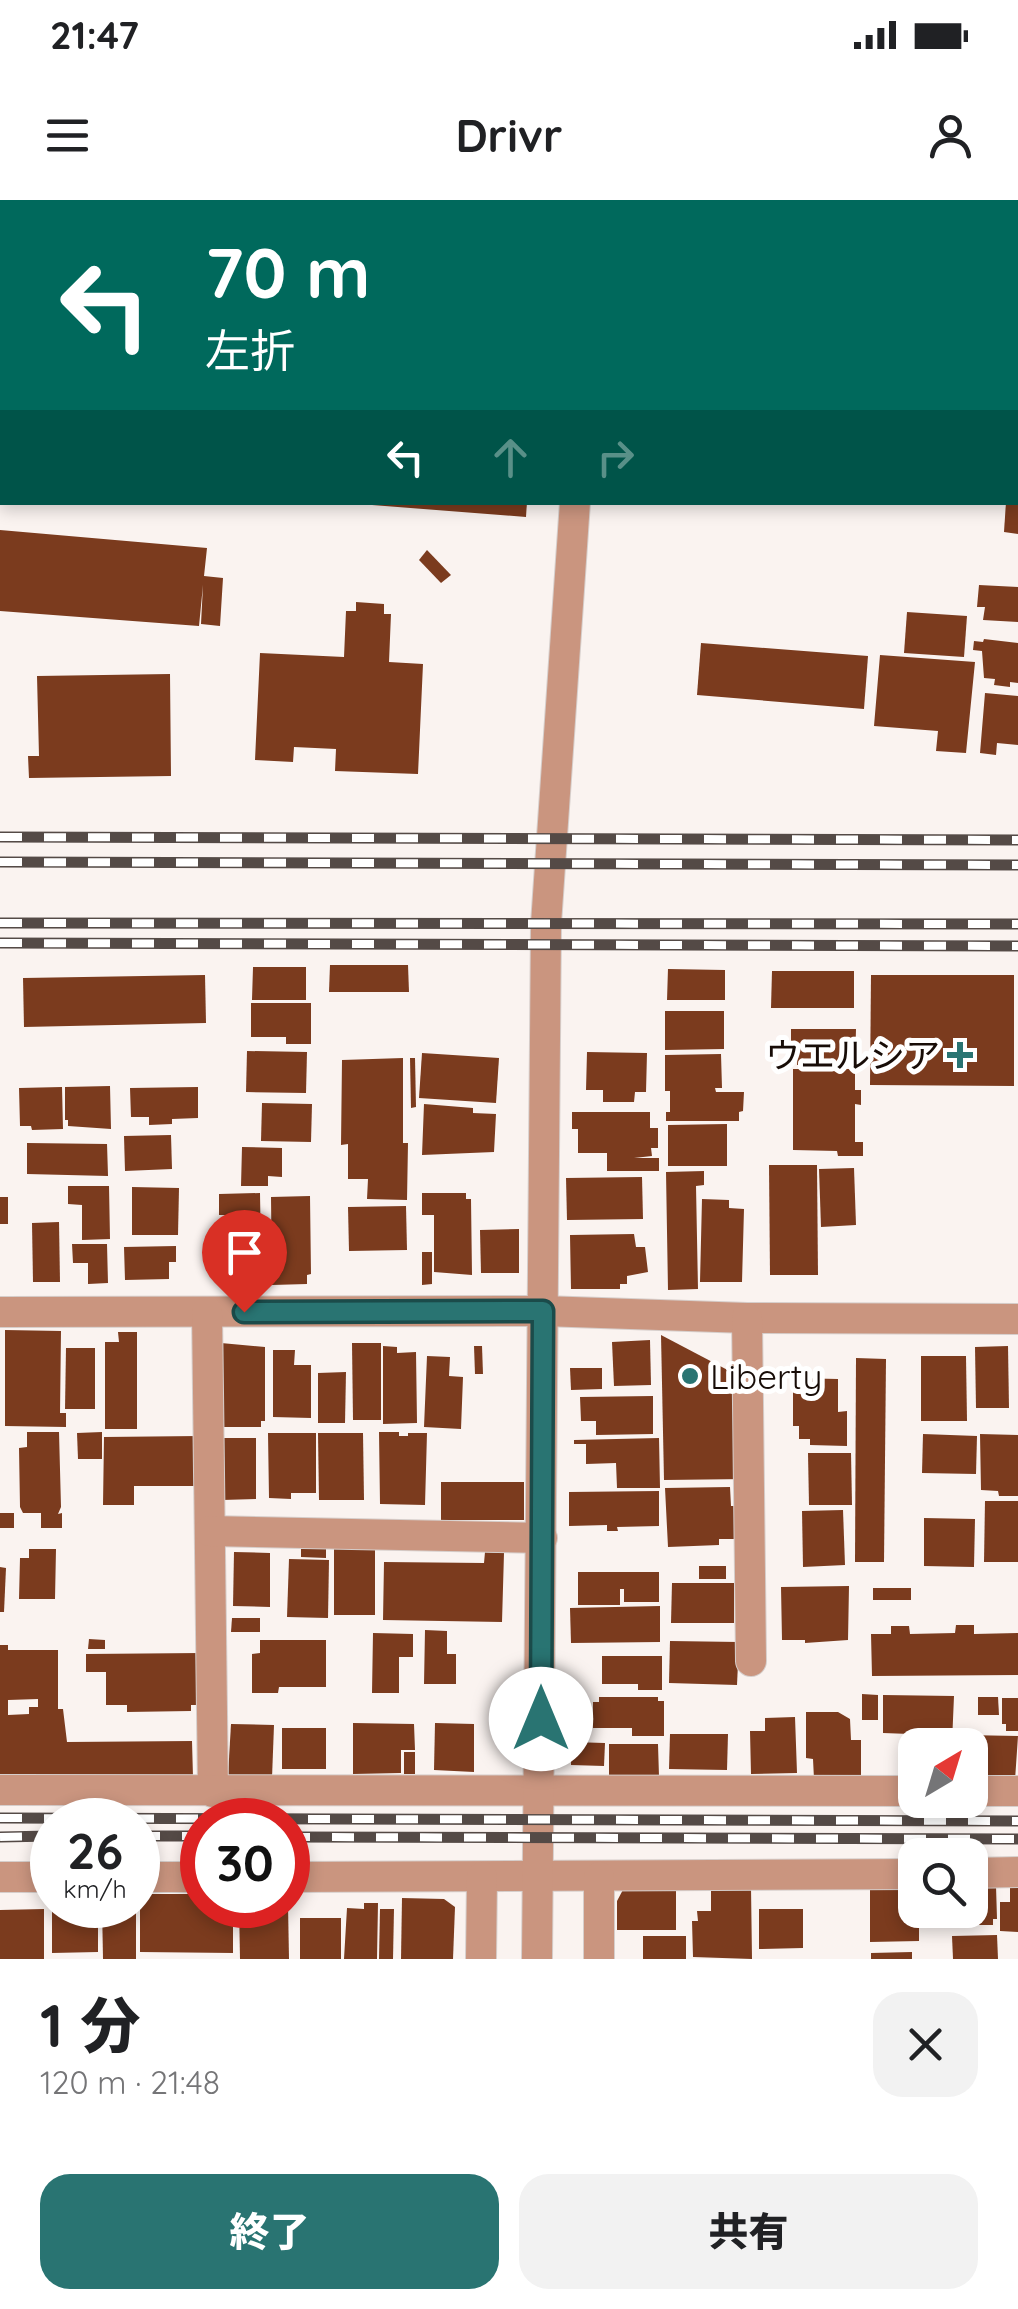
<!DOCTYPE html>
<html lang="ja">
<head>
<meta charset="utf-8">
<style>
  body { margin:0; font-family:Quicksand,"Noto Sans JP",sans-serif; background:#f2f2f2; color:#202124; height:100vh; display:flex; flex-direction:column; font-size:38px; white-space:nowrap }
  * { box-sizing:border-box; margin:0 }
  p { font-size:32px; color:#757577 }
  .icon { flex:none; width:55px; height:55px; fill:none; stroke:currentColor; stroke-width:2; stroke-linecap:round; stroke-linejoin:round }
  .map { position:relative; height:1759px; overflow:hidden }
  .sheet { display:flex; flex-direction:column; background:#fff; flex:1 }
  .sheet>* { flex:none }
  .top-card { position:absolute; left:0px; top:0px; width:1020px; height:305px; box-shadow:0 5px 15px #0003; background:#00695c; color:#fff; overflow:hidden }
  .needle { width:65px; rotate:38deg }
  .tools { position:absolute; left:898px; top:1528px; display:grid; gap:20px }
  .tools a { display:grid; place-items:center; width:90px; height:90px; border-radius:20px; background:#fff; box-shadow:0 5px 15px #0003; font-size:50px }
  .speed { position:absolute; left:30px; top:1598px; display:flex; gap:20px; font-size:50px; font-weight:700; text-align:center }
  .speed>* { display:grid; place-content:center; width:130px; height:130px; border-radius:50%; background:#fff; box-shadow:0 5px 15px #0003; line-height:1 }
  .speed small { font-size:25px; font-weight:400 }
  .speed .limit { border:15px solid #d22; background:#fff; color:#111 }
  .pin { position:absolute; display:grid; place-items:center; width:85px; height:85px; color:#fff; margin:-102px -42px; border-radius:50% 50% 50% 0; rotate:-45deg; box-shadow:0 0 10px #0007 }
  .pin .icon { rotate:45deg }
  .me { position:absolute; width:110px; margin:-55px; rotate:0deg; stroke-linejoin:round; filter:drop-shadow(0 0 8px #0008) }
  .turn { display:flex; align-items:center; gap:35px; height:210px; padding:0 40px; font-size:45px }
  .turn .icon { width:130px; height:130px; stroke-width:2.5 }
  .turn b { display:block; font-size:70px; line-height:85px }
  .lanes { display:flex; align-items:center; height:95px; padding:0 40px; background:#0003; justify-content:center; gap:50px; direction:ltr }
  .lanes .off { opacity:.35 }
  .round { display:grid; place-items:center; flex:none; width:105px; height:105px; border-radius:30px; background:#f2f2f2 }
  .head { display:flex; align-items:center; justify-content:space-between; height:170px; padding:0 40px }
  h1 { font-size:60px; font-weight:800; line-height:75px }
  .action { display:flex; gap:20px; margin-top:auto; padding:20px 40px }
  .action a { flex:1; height:115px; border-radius:30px; background:#297472; color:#fff; font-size:40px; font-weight:800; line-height:115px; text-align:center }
  .action a+a { background:#f2f2f2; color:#202124 }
  .status { display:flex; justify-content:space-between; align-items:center; height:70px; padding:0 50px; background:#fff; direction:ltr }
  .status svg { height:28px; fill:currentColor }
  header { display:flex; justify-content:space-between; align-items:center; height:130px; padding:0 40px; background:#fff; font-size:45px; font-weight:800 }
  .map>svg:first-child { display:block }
  .building { fill:#7b3b1e; fill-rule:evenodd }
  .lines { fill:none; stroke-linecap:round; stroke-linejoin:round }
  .street-casing { stroke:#d6cecb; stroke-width:32 }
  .street { stroke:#ca957f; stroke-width:30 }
  .rail-casing { stroke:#544a46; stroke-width:11 }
  .rail { stroke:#fff; stroke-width:8; stroke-dasharray:22; stroke-linecap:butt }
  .route-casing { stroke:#1b4b4a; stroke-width:25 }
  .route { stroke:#297472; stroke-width:18 }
  .poi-dot { fill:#297472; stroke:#fff; stroke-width:4 }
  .labels { text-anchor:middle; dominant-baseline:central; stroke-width:10; stroke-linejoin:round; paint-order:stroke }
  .poi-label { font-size:35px; fill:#170c07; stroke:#fff; text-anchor:end }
</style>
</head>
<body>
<div class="status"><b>21:47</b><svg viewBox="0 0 49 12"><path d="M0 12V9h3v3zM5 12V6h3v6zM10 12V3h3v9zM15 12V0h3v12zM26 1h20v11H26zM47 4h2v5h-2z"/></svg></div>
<header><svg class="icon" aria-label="menu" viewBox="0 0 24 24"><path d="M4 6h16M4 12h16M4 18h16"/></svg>Drivr<svg class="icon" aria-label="person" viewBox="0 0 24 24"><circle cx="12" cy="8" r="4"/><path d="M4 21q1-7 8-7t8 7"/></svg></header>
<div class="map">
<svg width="1018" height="1759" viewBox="0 0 1018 1759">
  <rect width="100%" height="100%" fill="#faf3f0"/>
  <!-- building -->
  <g class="building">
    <path d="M372,302H527L526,317L372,305Z"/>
    <path d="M1006,302H1018V334L1004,332Z"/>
    <path d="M0,330L207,348L204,376L223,378L220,426L201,424L203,385L199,426L0,411Z"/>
    <path d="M427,350L451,375L441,383L419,360Z"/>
    <path d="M979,385L1018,387V422L983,420L985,407H977Z"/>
    <path d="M356,402L384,404V414H391L389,462L423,464L418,574L335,571L336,549L294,547L293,562L255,560L260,453L344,457L346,411H356Z"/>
    <path d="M907,412L967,416L964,457L904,453Z"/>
    <path d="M984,439L1018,443V483L1010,482V487L994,485L995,479L984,478L982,451L973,450L974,441L983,442Z"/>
    <path d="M701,443L868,456L864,509L697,495Z"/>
    <path d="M880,455L975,462L966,553L936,551L938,531L874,526Z"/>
    <path d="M170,474L171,576L29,578L28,556H39L37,476Z"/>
    <path d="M985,493L1018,496V545L997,543L996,555L980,553Z"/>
    <path d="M330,765H408L409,792H329Z"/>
    <path d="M253,767H306V800H252Z"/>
    <path d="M668,769L725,770V800H667Z"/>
    <path d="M772,771H854V808H771Z"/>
    <path d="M205,775L206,823L24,827L23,778Z"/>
    <path d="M871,775H1014V886L870,885Z"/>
    <path d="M251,803H311V844H286V837H251Z"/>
    <path d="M665,811H724V849L665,850Z"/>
    <path d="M791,829H856L855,865H797L798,847L791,846Z"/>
    <path d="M247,851L307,852L306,893L246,892Z"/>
    <path d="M587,852L647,853L646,892H635L634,902H603V890H586Z"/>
    <path d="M422,853L499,858L496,903L419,898Z"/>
    <path d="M721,854L722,888H715L716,892H744L743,911L739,912V921H666V912H670V891H665V855Z"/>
    <path d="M403,858V943H408L407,1000L367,999L368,979H348V944L341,945L342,860Z"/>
    <path d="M410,858H415L416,907L411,908Z"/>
    <path d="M793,869H855V890H861V905L855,904V942H863V956H838L837,951L793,950Z"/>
    <path d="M110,886L111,929L68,926V920H65V887Z"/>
    <path d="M62,887L63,929L32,930L31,926H20L19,888Z"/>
    <path d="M198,887V918L172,919V924L149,925V917H131L130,888Z"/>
    <path d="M262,903L312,904L311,942L261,941Z"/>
    <path d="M424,904L473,908V913L496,914L494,952L422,955Z"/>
    <path d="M572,912H650V928H658V948H651L652,956L634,958H659V971H607V953H578V929H572Z"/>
    <path d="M727,924V966H668V925Z"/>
    <path d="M171,935L172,969L125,971L124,936Z"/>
    <path d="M27,943L107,944L108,976L27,974Z"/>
    <path d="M242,947L282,948V977L268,976V986H241Z"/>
    <path d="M769,965H817L818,1075H770Z"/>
    <path d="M854,968L856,1025L821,1027L819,969Z"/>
    <path d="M704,971V985L696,986L698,1089L668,1090L666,972Z"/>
    <path d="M642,977L643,1019L567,1020L566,978Z"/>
    <path d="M68,986H109L110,1039L82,1040V1005L68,1004Z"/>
    <path d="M132,987L179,988L178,1035H132Z"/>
    <path d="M260,993L261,1055H244L243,1061L224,1062L225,1015H219V994Z"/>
    <path d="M422,993H466V999H471L472,1075L434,1072V1015H422Z"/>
    <path d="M310,996L311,1074L307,1075V1084L272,1085L271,997Z"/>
    <rect x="0" y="997" width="8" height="27"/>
    <path d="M702,999L729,1000V1008L744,1009L742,1082H700Z"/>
    <path d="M406,1006L407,1050L349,1051L348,1007Z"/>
    <path d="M59,1022L60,1082H33L32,1023Z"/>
    <path d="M519,1029V1073H481L480,1030Z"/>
    <path d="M634,1034L636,1047H645L648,1072L627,1076V1084H620V1089H571L570,1035Z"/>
    <path d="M72,1044H107L108,1083L88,1084V1063H73Z"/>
    <path d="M176,1046V1062H169V1079L125,1080L124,1047Z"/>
    <path d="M422,1052H432V1084L422,1085Z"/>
    <path d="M5,1130L61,1131L60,1213H66V1227L5,1226Z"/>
    <path d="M118,1132H137V1229H105V1142H119Z"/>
    <path d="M661,1135L739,1176L746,1279L664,1280Z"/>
    <path d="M650,1140L651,1185L614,1186L612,1142Z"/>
    <path d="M221,1143L265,1147V1221H261V1227H221Z"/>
    <path d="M352,1143H381V1220H353Z"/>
    <path d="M383,1146L397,1147V1153L416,1152L417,1223L383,1224Z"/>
    <path d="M474,1146H482L483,1174H475Z"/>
    <path d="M1008,1146L1009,1208H976L975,1147Z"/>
    <path d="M66,1148H95V1209H65Z"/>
    <path d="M273,1150H295L294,1165H311V1218L273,1217Z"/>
    <path d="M427,1156L450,1157L449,1176L463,1177L461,1229L424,1227Z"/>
    <path d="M921,1156H966L967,1221H921Z"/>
    <path d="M856,1158L886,1159L884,1362H855Z"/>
    <path d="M570,1168H602V1189L571,1190Z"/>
    <path d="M346,1172L345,1223H318V1173Z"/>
    <path d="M793,1178L838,1179V1212L847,1211V1246L810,1245V1239H799V1226H793Z"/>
    <path d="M653,1196V1234L596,1235V1221H581L580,1197Z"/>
    <path d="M27,1232H59L61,1307L58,1314L62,1313V1328H41V1313H23L20,1307L19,1248L27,1247Z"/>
    <path d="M102,1232V1259H78L77,1233Z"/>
    <path d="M379,1232H399V1236H408V1233H427L425,1305L380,1304Z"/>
    <path d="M268,1233H316V1293H291V1299L269,1298Z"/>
    <path d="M318,1233H363L364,1300H319Z"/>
    <path d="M923,1234L977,1236L976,1274L922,1273Z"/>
    <path d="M980,1234L1018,1235V1296H999L998,1291L981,1290Z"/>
    <path d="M199,1236V1286H134V1305H103L104,1237Z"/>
    <path d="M221,1238H256V1299L222,1300Z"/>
    <path d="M659,1238L660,1288H617L616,1263L586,1264V1244H574V1240Z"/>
    <path d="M808,1253H851L852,1305H809Z"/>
    <rect x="441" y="1282" width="83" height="38"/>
    <path d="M730,1287L731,1306H746V1339H719V1345L668,1347L665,1288Z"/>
    <path d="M659,1291V1326L617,1327L618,1331H607V1325L569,1326V1292Z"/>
    <path d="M985,1301H1018V1362H984Z"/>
    <path d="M843,1310L845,1365L803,1367L802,1311Z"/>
    <rect x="0" y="1313" width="14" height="15"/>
    <path d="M924,1318L975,1319L974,1367L924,1366Z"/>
    <path d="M301,1346H326V1358L301,1357Z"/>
    <rect x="334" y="1346" width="41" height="69"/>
    <path d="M29,1349H56L55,1399H19L20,1358H29Z"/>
    <path d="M234,1352L270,1353V1407L233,1406Z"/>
    <path d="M485,1352L504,1353L502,1422L383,1420L384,1362L484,1363Z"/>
    <path d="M289,1359L329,1360L328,1418L287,1417Z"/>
    <rect x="699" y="1366" width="27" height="13"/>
    <path d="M0,1367L6,1368L4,1412H0Z"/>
    <path d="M578,1372H659V1402H624V1389H620V1405H578Z"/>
    <path d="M672,1383H734V1423H671Z"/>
    <path d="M849,1386L848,1440L805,1443V1440H782L781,1387Z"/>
    <rect x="873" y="1388" width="38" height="12"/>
    <path d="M660,1406V1442L571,1443L570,1408Z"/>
    <path d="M232,1418H260V1432H231Z"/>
    <path d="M956,1425H974V1434L1018,1433V1475L872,1476L871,1434H891V1426H909L910,1434L955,1433Z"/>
    <path d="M425,1430L447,1431V1454H456V1484H424Z"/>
    <path d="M373,1433L413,1434V1457H399V1493H372Z"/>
    <path d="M89,1439L105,1440V1449H88Z"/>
    <path d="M260,1440H326V1487H279L278,1493H252V1454L260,1453Z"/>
    <path d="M670,1441L739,1442L737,1485L669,1483Z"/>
    <path d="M0,1445H8V1450H58V1509H63L67,1542L192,1541L193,1577L0,1578ZM38,1499V1507H29V1514L8,1515V1500Z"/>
    <path d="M201,1453V1505H191V1511L127,1512V1505H106V1472H86V1454Z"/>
    <path d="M602,1456H662V1490H638V1484H602Z"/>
    <path d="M862,1494L878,1495V1520H862Z"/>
    <path d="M883,1495L954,1496L952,1543L909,1542L910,1534L883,1533Z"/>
    <path d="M599,1497H658V1501H664V1536H632V1528H593V1502H599Z"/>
    <path d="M978,1497H998L999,1515H978Z"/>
    <path d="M1002,1498H1018V1531H1006V1524H1002Z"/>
    <path d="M806,1512H838L850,1519L851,1540H861V1579H814L813,1559L806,1558Z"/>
    <path d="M795,1517L797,1573L751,1574L750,1531H765V1518Z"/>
    <path d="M353,1523L414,1524L415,1550H401V1573L353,1574Z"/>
    <path d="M435,1523L474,1524V1572L434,1570Z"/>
    <path d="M231,1524L274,1525L272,1578L228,1576Z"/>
    <rect x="282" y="1528" width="44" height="41"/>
    <path d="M957,1531H965V1535L1018,1536L1015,1580L970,1579V1545H956Z"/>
    <path d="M670,1534H728L727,1570L669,1569Z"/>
    <path d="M571,1542L605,1543L604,1566L571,1565Z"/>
    <path d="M609,1544H658L659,1577L609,1578Z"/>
    <rect x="404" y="1552" width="11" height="22"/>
    <path d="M625,1686H676V1730H617V1701Z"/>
    <path d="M970,1686H996L997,1719H993V1725H961V1718L946,1719V1710H970Z"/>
    <path d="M751,1687L752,1759L693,1757L692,1721H698L697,1711H711V1688Z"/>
    <path d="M870,1687H913V1708L919,1710V1741L870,1742Z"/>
    <path d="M1010,1688H1018V1732L1000,1731V1702H1010Z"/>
    <path d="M140,1694H202V1705H233V1753L140,1752Z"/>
    <path d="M402,1698L444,1699L455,1707L453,1759H401Z"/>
    <path d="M364,1703H378L377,1759H344L347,1708L364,1709Z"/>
    <path d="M52,1705H98V1752L52,1753Z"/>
    <path d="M102,1705H136V1759H103Z"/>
    <path d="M239,1705H288L289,1759H240Z"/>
    <path d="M44,1709V1759H0V1710Z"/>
    <path d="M380,1709H394L393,1759H379Z"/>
    <path d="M759,1709H803V1748L759,1749Z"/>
    <rect x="300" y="1718" width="41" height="41"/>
    <path d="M997,1735L998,1759H953L952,1736Z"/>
    <rect x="643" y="1736" width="43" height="23"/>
    <path d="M912,1752V1759H871V1753Z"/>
  </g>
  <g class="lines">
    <!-- street casing -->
    <g class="street-casing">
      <g id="street">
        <path d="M597,2V0"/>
        <path d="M0,63H2"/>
        <path d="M0,1112L543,1111L747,1118L1018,1119"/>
        <path d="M207,1112L213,1592"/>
        <path d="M747,1118L751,1461"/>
        <path d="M210,1331L542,1338"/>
        <path d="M0,1590L915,1591"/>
        <path d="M970,1591H1018"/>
        <path d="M970,1673L1018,1672"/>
        <path d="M0,1677H52"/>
        <path d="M138,1677H202"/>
        <path d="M288,1677L915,1674"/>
        <path d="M481,1759L482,1677"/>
        <path d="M537,1759L546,724L575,302"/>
        <path d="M599,1759V1677"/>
      </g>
    </g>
    <!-- street -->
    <use href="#street" class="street"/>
    <!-- rail casing -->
    <g class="rail-casing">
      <g id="rail">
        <path d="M0,637L1018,640"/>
        <path d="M0,662L1018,665"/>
        <path d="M0,723L1018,724"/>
        <path d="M0,743L1018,746"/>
        <path d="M0,1618L1018,1621"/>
        <path d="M138,1636H202"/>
        <path d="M0,1637L52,1636"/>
        <path d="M288,1637L1018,1639"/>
      </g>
    </g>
    <!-- rail -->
    <use href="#rail" class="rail"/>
  </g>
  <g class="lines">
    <!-- route casing -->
    <g class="route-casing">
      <path id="route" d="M244,1112L543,1111L541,1519"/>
    </g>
    <!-- route -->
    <use href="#route" class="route"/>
  </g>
  <!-- markers -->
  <g class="poi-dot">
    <path d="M955 840h10v10h10v10h-10v10h-10v-10h-10v-10h10z"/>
    <circle cx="690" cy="1176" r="10"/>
  </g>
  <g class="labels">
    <!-- poi labels -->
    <g class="poi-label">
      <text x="940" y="855">ウエルシア</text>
      <text x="710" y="1176" text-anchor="start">Liberty</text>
    </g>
  </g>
</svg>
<div class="tools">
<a><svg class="needle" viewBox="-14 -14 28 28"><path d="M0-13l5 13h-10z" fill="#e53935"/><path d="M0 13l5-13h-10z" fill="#757577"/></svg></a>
<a><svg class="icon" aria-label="search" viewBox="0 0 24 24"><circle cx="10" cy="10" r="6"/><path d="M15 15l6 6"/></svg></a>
</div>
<div class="speed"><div>26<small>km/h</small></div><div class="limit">30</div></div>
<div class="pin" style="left:244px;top:1112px;background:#d93025"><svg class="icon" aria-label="arrive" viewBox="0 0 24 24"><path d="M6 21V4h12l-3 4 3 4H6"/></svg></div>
<svg class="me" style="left:541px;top:1519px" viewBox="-20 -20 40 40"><circle r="19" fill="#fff"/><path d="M0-13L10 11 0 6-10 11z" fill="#297472"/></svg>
<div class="top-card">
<div class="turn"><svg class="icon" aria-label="left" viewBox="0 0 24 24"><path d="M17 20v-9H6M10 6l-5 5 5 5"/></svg><div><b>70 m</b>左折</div></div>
<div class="lanes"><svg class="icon" aria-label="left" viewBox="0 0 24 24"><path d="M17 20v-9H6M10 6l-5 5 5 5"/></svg><svg class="icon off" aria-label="ahead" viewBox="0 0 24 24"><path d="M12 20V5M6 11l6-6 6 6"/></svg><svg class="icon off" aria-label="right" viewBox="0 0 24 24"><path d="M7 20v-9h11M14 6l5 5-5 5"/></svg></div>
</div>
</div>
<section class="sheet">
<div class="head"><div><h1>1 分</h1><p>120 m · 21:48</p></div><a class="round"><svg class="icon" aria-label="close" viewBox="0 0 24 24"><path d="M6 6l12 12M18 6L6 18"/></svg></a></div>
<div class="action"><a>終了</a><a>共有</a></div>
</section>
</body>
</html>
